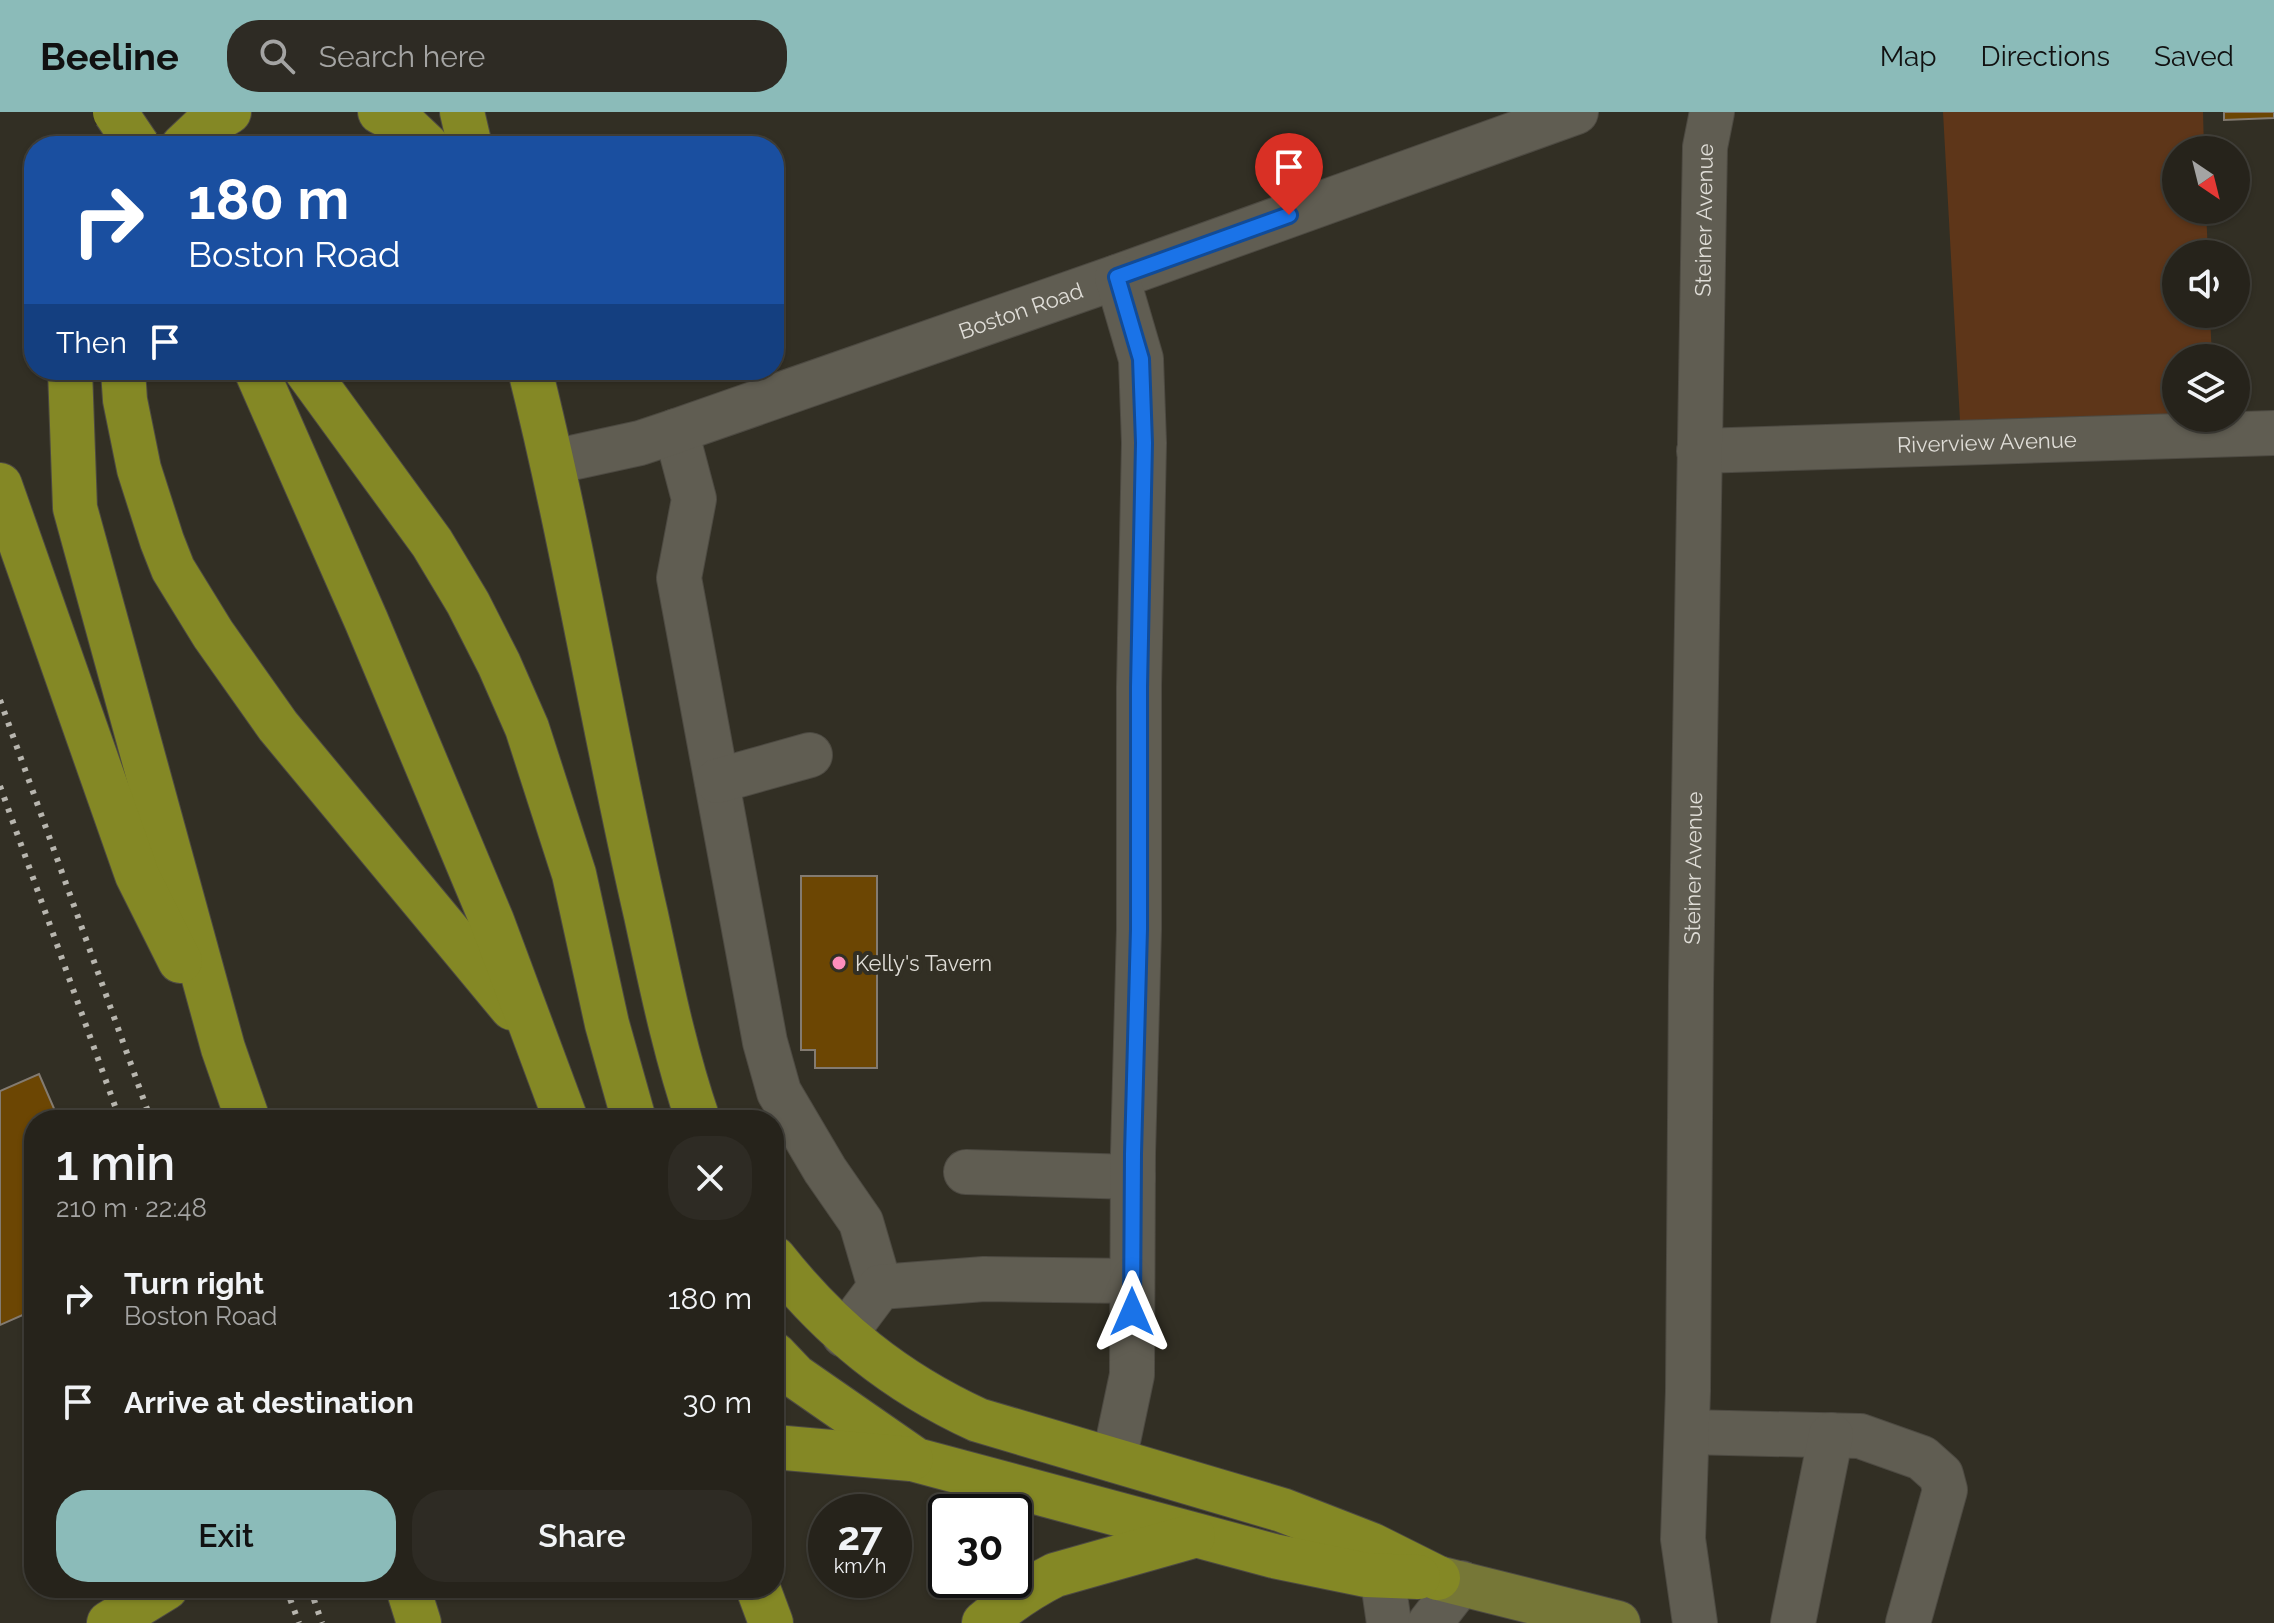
<!DOCTYPE html>
<html lang="en">
<head>
<meta charset="utf-8">
<style>
  body { margin:0; font-family:Raleway,sans-serif; background:#2e2b24; color:#f1f3f6; height:100vh; display:flex; flex-direction:column; font-size:30px; white-space:nowrap }
  * { box-sizing:border-box; margin:0 }
  p { font-size:26px; color:#a4a4a3 }
  .icon { flex:none; width:44px; height:44px; fill:none; stroke:currentColor; stroke-width:2; stroke-linecap:round; stroke-linejoin:round }
  .map { position:relative; flex:1; overflow:hidden }
  .drawer { position:absolute; left:24px; top:998px; width:760px; height:488px; display:flex; flex-direction:column; background:#26231b; border-radius:32px; box-shadow:0 2px 6px #0004,0 0 0 2px #42403a }
  .drawer>* { flex:none }
  .banner { position:absolute; left:24px; top:24px; width:760px; height:244px; border-radius:32px; box-shadow:0 2px 6px #0004,0 0 0 2px #42403a; background:#1a4fa0; color:#fff; overflow:hidden }
  .needle { width:52px; rotate:145deg }
  .buttons { position:absolute; left:2162px; top:24px; display:grid; gap:16px }
  .buttons a { display:grid; place-items:center; width:88px; height:88px; border-radius:50%; background:#26231b; box-shadow:0 2px 6px #0004,0 0 0 2px #42403a; font-size:40px }
  .speed { position:absolute; left:808px; top:1382px; display:flex; gap:16px; font-size:40px; font-weight:700; text-align:center }
  .speed>* { display:grid; place-content:center; width:104px; height:104px; border-radius:50%; background:#26231b; box-shadow:0 2px 6px #0004,0 0 0 2px #42403a; line-height:1 }
  .speed small { font-size:20px; font-weight:400 }
  .speed .limit { border:4px solid #111; border-radius:12px; background:#fff; color:#111 }
  .pin { position:absolute; display:grid; place-items:center; width:68px; height:68px; color:#fff; margin:-82px -34px; border-radius:50% 50% 50% 0; rotate:-45deg; box-shadow:0 0 8px #0007 }
  .pin .icon { rotate:45deg }
  .me { position:absolute; width:88px; margin:-44px; rotate:0deg; stroke-linejoin:round; filter:drop-shadow(0 0 6px #0008) }
  .turn { display:flex; align-items:center; gap:28px; height:168px; padding:0 32px; font-size:36px }
  .turn .icon { width:104px; height:104px; stroke-width:2.5 }
  .turn b { display:block; font-size:56px; line-height:68px }
  .then { display:flex; align-items:center; height:76px; padding:0 32px; background:#0003; gap:16px; font-size:30px }
  .round { display:grid; place-items:center; flex:none; width:84px; height:84px; border-radius:32px; background:#2e2b24 }
  .head { display:flex; align-items:center; justify-content:space-between; height:136px; padding:0 32px }
  h1 { font-size:48px; font-weight:600; line-height:60px }
  .primary-button { display:flex; gap:16px; margin-top:auto; padding:16px 32px }
  .primary-button a { flex:1; height:92px; border-radius:32px; background:#8bbbb9; color:#111; font-size:32px; font-weight:600; line-height:92px; text-align:center }
  .primary-button a+a { background:#2e2b24; color:#f1f3f6 }
  ul { padding:0; list-style:none }
  li { display:flex; align-items:center; gap:24px; height:104px; padding:0 32px }
  li div { flex:1 }
  li b { display:block; font-size:30px }
  li em { font-style:normal }
  header { display:flex; align-items:center; gap:48px; box-sizing:border-box; height:112px; padding:0 40px; background:#8bbbb9; color:#111 }
  header strong { font-size:38px }
  nav { display:flex; gap:44px; margin-inline-start:auto; font-size:28px }
  .search { width:560px; height:72px; background:#2e2b24; display:flex; align-items:center; gap:20px; box-sizing:border-box; padding:0 28px; border-radius:32px; color:#a4a4a3; font-size:30px }
  .map>svg:first-child { display:block }
  .green { fill:#5e3619 }
  .building { fill:#6c4603; stroke:#837b71; stroke-width:2 }
  .lines { fill:none; stroke-linecap:round; stroke-linejoin:round }
  .minor-casing { stroke:#4d4a42; stroke-width:46 }
  .major-casing { stroke:#4d4a42; stroke-width:46 }
  .highway-casing { stroke:#4d4a42; stroke-width:46 }
  .minor { stroke:#605d52; stroke-width:44 }
  .major { stroke:#767737; stroke-width:44 }
  .highway { stroke:#848825; stroke-width:44 }
  .rail { stroke:#b8b6af; stroke-width:6; stroke-dasharray:4 8; stroke-linecap:butt }
  .highway-bridge-casing { stroke:#4d4a42; stroke-width:46; stroke-linecap:butt }
  .highway-bridge { stroke:#848825; stroke-width:44 }
  .route-casing { stroke:#114b97; stroke-width:20 }
  .route { stroke:#1a73e8; stroke-width:14 }
  .poi-dot { fill:#fe8ebc; stroke:#322f24; stroke-width:3 }
  .labels { text-anchor:middle; dominant-baseline:central; stroke-width:8; stroke-linejoin:round; paint-order:stroke }
  .street-label { font-size:22px; fill:#dfddd7; stroke:#322f24 }
  .poi-label { font-size:22px; fill:#dfddd7; stroke:#322f24; text-anchor:start }
</style>
</head>
<body>
<header>
<strong>Beeline</strong>
<div class="search"><svg class="icon" aria-label="search" viewBox="0 0 24 24"><circle cx="10" cy="10" r="6"/><path d="M15 15l6 6"/></svg>Search here</div>
<nav><a>Map</a><a>Directions</a><a>Saved</a></nav>
</header>
<div class="map">
<svg width="2274" height="1511" viewBox="0 0 2274 1511">
  <rect width="100%" height="100%" fill="#322f24"/>
  <!-- green -->
  <path class="green" d="M1943,0H2203L2204,38H2176V98H2206L2208,142H2176V202H2210L2212,246H2176V306L1961,327Z"/>
  <!-- building -->
  <g class="building">
    <path d="M2224,0H2274V6L2224,8Z"/>
    <path d="M801,764H877V956H815V938H801Z"/>
    <path d="M39,962L59,1008H34V1198L0,1213V979Z"/>
  </g>
  <g class="lines">
    <!-- minor casing -->
    <g class="minor-casing">
      <g id="minor">
        <path d="M676,319L694,387L679,466L765,930L779,980L825,1058L861,1110L880,1175"/>
        <path id="s1" d="M1699,339L2274,321"/>
        <path id="s2" d="M553,350L640,331L676,319L1117,165L1576,0"/>
        <path d="M717,669L810,643"/>
        <path d="M966,1060L1133,1065"/>
        <path d="M844,1223L880,1175L984,1167L1132,1169"/>
        <path d="M1687,1320L1860,1324L1922,1346L1941,1363L1945,1378L1908,1511"/>
        <path d="M1114,1348L1132,1263L1133,1042L1139,817V575L1144,331L1141,247L1117,165"/>
        <path d="M1382,1463L1389,1511"/>
        <path d="M1430,1511L1461,1471"/>
        <path id="s3" d="M1695,1511L1683,1427L1688,1279L1691,874L1704,89L1705,35L1712,0"/>
        <path d="M1793,1511L1831,1323"/>
      </g>
    </g>
    <!-- major casing -->
    <g class="major-casing">
      <path id="major" d="M1438,1466L1618,1511"/>
    </g>
    <!-- highway casing -->
    <g class="highway-casing">
      <g id="highway">
        <path d="M380,0L406,14L427,34"/>
        <path d="M462,0L470,34"/>
        <path d="M183,34L202,16L229,0"/>
        <path d="M70,258L75,396L223,936L248,1008"/>
        <path d="M123,258L125,288L139,357L162,429L173,457L213,522L278,614L512,896"/>
        <path d="M256,258L366,508L492,809L566,1008"/>
        <path d="M306,258L432,431L468,491L499,552L527,616L574,762L607,912L634,1008"/>
        <path d="M530,258C575,438 604,622 646,803C661,872 675,941 698,1008"/>
        <path d="M0,373L137,763L180,849"/>
        <path d="M774,1146C831,1218 895,1270 978,1308L1282,1398L1372,1433L1438,1466"/>
        <path d="M774,1242L795,1264L916,1348L1274,1444L1366,1463L1418,1465"/>
        <path d="M774,1335L911,1347"/>
        <path d="M408,1476L419,1511"/>
        <path d="M758,1476L771,1511"/>
        <path d="M109,1511L166,1476"/>
        <path d="M984,1511C1006,1492 1029,1476 1055,1463L1193,1424"/>
      </g>
    </g>
    <!-- minor -->
    <use href="#minor" class="minor"/>
    <!-- major -->
    <use href="#major" class="major"/>
    <!-- highway -->
    <use href="#highway" class="highway"/>
    <!-- rail -->
    <g class="rail">
      <path d="M0,588L151,1008"/>
      <path d="M0,674L120,1008"/>
      <path d="M286,1476L299,1511"/>
      <path d="M310,1476L322,1511"/>
    </g>
    <!-- highway-bridge casing -->
    <g class="highway-bridge-casing">
      <path id="highway-bridge" d="M115,0L138,34"/>
    </g>
    <!-- highway-bridge -->
    <use href="#highway-bridge" class="highway-bridge"/>
  </g>
  <g class="lines">
    <!-- route casing -->
    <g class="route-casing">
      <path id="route" d="M1132,1200L1133,1042L1139,817V575L1144,331L1141,247L1117,165L1289,103"/>
    </g>
    <!-- route -->
    <use href="#route" class="route"/>
  </g>
  <!-- markers -->
  <circle class="poi-dot" cx="839" cy="851" r="8"/>
  <g class="labels">
    <!-- street labels -->
    <g class="street-label">
      <text stroke="none"><textPath href="#s3" startOffset="1404">Steiner Avenue</textPath></text>
      <text stroke="none"><textPath href="#s2" startOffset="492">Boston Road</textPath></text>
      <text stroke="none"><textPath href="#s1" startOffset="288">Riverview Avenue</textPath></text>
      <text stroke="none"><textPath href="#s3" startOffset="756">Steiner Avenue</textPath></text>
    </g>
    <!-- poi labels -->
    <g class="poi-label">
      <text x="855" y="851">Kelly's Tavern</text>
    </g>
  </g>
</svg>
<div class="buttons">
<a><svg class="needle" viewBox="-14 -14 28 28"><path d="M0-13l5 13h-10z" fill="#e53935"/><path d="M0 13l5-13h-10z" fill="#a4a4a3"/></svg></a>
<a><svg class="icon" aria-label="sound" viewBox="0 0 24 24"><path d="M4 9h4l5-4v14l-5-4H4zM17 9q2 3 0 6"/></svg></a>
<a><svg class="icon" aria-label="layers" viewBox="0 0 24 24"><path d="M12 4l9 5-9 5-9-5zM3 14l9 5 9-5"/></svg></a>
</div>
<div class="speed"><div>27<small>km/h</small></div><div class="limit">30</div></div>
<div class="pin" style="left:1289px;top:103px;background:#d93025"><svg class="icon" aria-label="arrive" viewBox="0 0 24 24"><path d="M6 21V4h12l-3 4 3 4H6"/></svg></div>
<svg class="me" style="left:1132px;top:1200px" viewBox="-20 -20 40 40"><path d="M0-17L14 15 0 8-14 15z" fill="#1a73e8" stroke="#fff" stroke-width="4"/></svg>
<div class="banner">
<div class="turn"><svg class="icon" aria-label="right" viewBox="0 0 24 24"><path d="M7 20v-9h11M14 6l5 5-5 5"/></svg><div><b>180 m</b>Boston Road</div></div>
<div class="then">Then<svg class="icon" aria-label="arrive" viewBox="0 0 24 24"><path d="M6 21V4h12l-3 4 3 4H6"/></svg></div>
</div>
<section class="drawer">
<div class="head"><div><h1>1 min</h1><p>210 m · 22:48</p></div><a class="round"><svg class="icon" aria-label="close" viewBox="0 0 24 24"><path d="M6 6l12 12M18 6L6 18"/></svg></a></div>
<ul>
<li><svg class="icon" aria-label="right" viewBox="0 0 24 24"><path d="M7 20v-9h11M14 6l5 5-5 5"/></svg><div><b>Turn right</b><p>Boston Road</p></div><em>180 m</em></li>
<li><svg class="icon" aria-label="arrive" viewBox="0 0 24 24"><path d="M6 21V4h12l-3 4 3 4H6"/></svg><div><b>Arrive at destination</b></div><em>30 m</em></li>
</ul>
<div class="primary-button"><a>Exit</a><a>Share</a></div>
</section>
</div>
</body>
</html>
